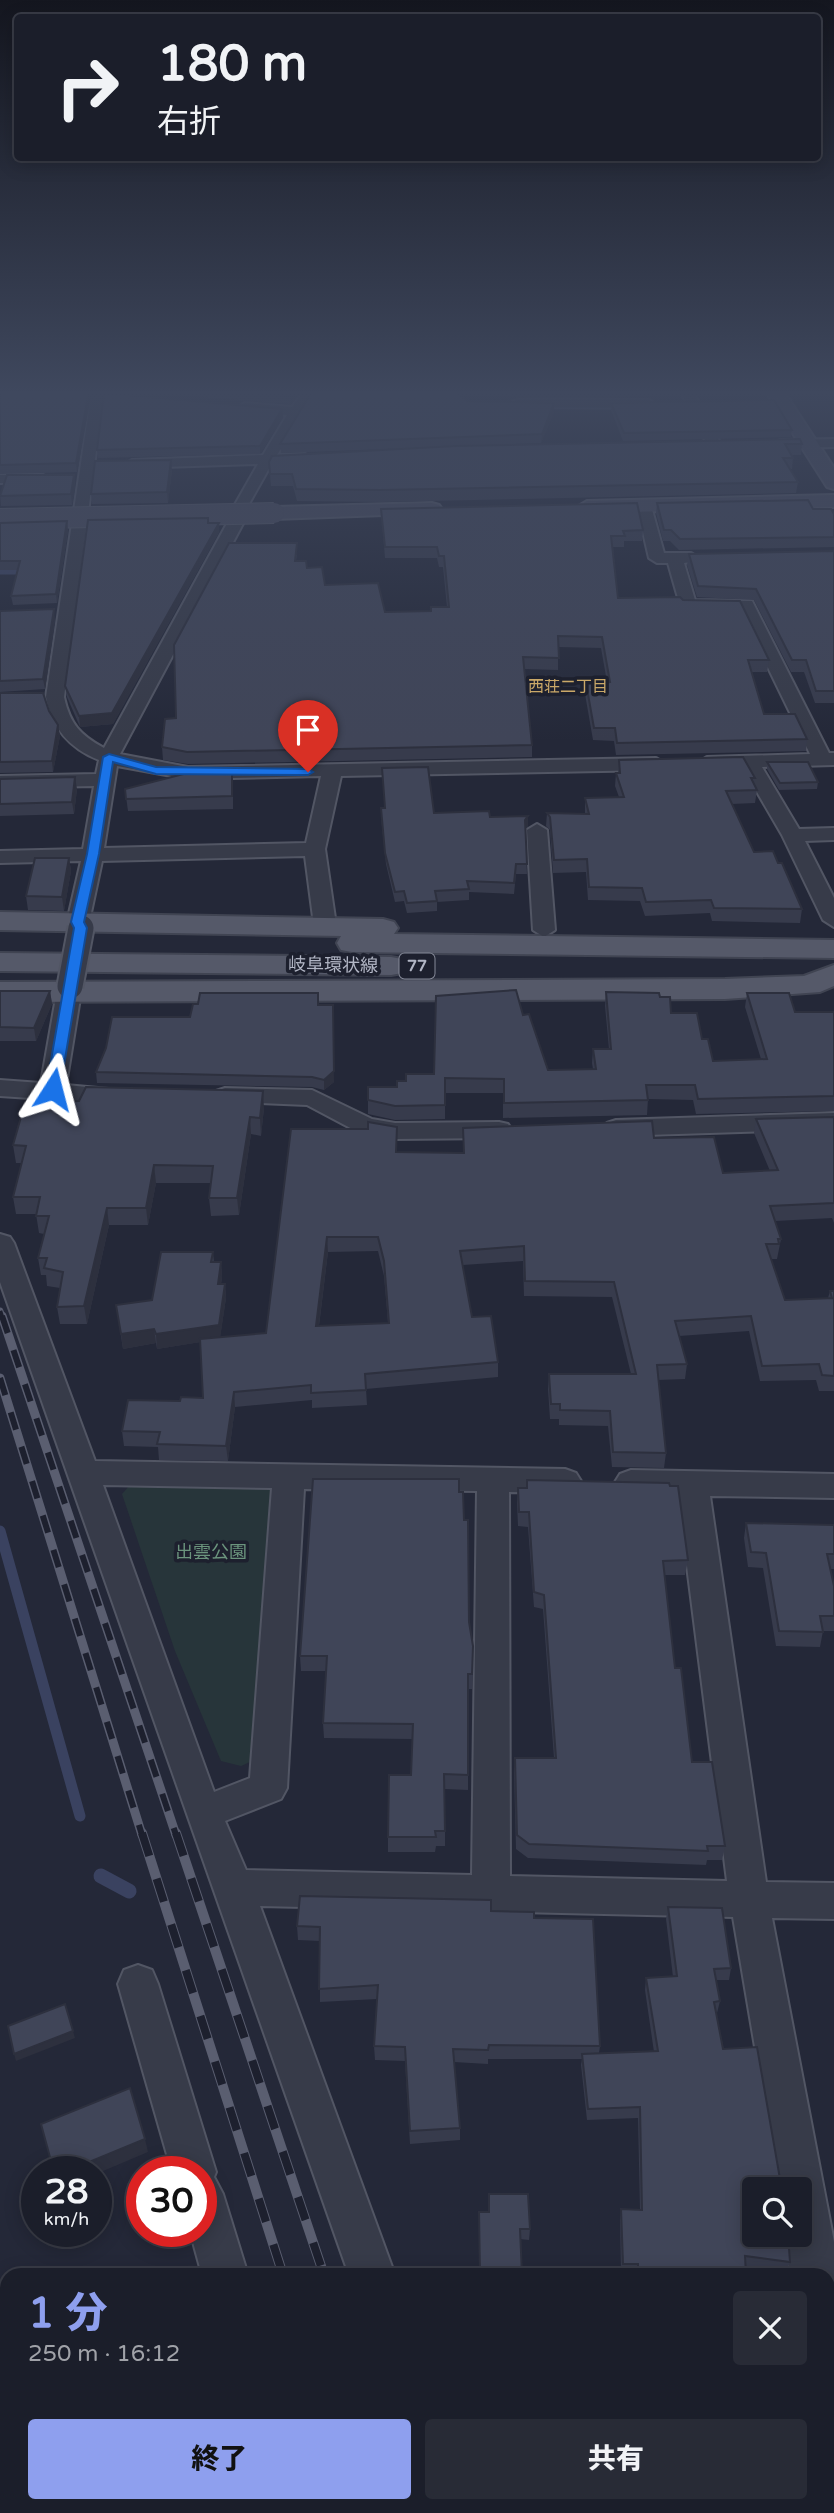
<!DOCTYPE html>
<html lang="ja">
<head>
<meta charset="utf-8">
<style>
  body { margin:0; font-family:"Varela Round","Noto Sans JP",sans-serif; background:#282b36; color:#f1f3f6; height:100vh; display:flex; flex-direction:column; font-size:26px; white-space:nowrap }
  * { box-sizing:border-box; margin:0 }
  p { font-size:23px; color:#a0a2a8 }
  .icon { flex:none; width:38px; height:38px; fill:none; stroke:currentColor; stroke-width:2; stroke-linecap:round; stroke-linejoin:round }
  .map { position:relative; flex:1; overflow:hidden }
  .drawer { position:absolute; left:0px; top:2268px; width:835px; height:245px; display:flex; flex-direction:column; background:#1b1e2a; border-radius:21px 21px 0 0; box-shadow:0 4px 18px #0003,0 0 0 2px #393c47 }
  .drawer>* { flex:none }
  .top-card { position:absolute; left:14px; top:14px; width:807px; height:147px; border-radius:7px; box-shadow:0 4px 18px #0003,0 0 0 2px #393c47; background:#1b1e2a; color:#f1f3f6; overflow:hidden }
  .tools { position:absolute; left:742px; top:2177px; display:grid; gap:14px }
  .tools a { display:grid; place-items:center; width:70px; height:70px; border-radius:7px; background:#1b1e2a; box-shadow:0 4px 18px #0003,0 0 0 2px #393c47; font-size:35px }
  .speed { position:absolute; left:21px; top:2156px; display:flex; gap:14px; font-size:35px; font-weight:700; text-align:center }
  .speed>* { display:grid; place-content:center; width:91px; height:91px; border-radius:50%; background:#1b1e2a; box-shadow:0 4px 18px #0003,0 0 0 2px #393c47; line-height:1 }
  .speed small { font-size:18px; font-weight:400 }
  .speed .limit { border:10px solid #d22; background:#fff; color:#111 }
  .pin { position:absolute; display:grid; place-items:center; width:60px; height:60px; color:#fff; margin:-72px -30px; border-radius:50% 50% 50% 0; rotate:-45deg; box-shadow:0 0 7px #0007 }
  .pin .icon { rotate:45deg }
  .me { position:absolute; width:77px; margin:-38px; rotate:9deg; stroke-linejoin:round; filter:drop-shadow(0 0 5px #0008) }
  .turn { display:flex; align-items:center; gap:24px; height:147px; padding:0 28px; font-size:32px }
  .turn .icon { width:91px; height:91px; stroke-width:2.5 }
  .turn b { display:block; font-size:49px; line-height:60px }
  .round { display:grid; place-items:center; flex:none; width:74px; height:74px; border-radius:7px; background:#282b36 }
  .summary { display:flex; align-items:center; justify-content:space-between; height:119px; padding:0 28px }
  h1 { font-size:42px; font-weight:800; line-height:52px; color:#8e9fee }
  .primary-button { display:flex; gap:14px; margin-top:auto; padding:14px 28px }
  .primary-button a { flex:1; height:80px; border-radius:7px; background:#8e9fee; color:#111; font-size:28px; font-weight:800; line-height:80px; text-align:center }
  .primary-button a+a { background:#282b36; color:#f1f3f6 }
  .map>svg:first-child { display:block }
  .green { fill:#27353a }
  .lines { fill:none; stroke-linecap:round; stroke-linejoin:round }
  .stream-far2 { stroke:#3a4260; stroke-width:5 }
  .stream-far1 { stroke:#3a4260; stroke-width:11 }
  .stream { stroke:#3a4260; stroke-width:15 }
  .street-casing { stroke:#525664; stroke-width:4 }
  .secondary-casing { stroke:#525664; stroke-width:4 }
  .primary-casing { stroke:#404452; stroke-width:4 }
  .street { fill:#373b49; fill-rule:evenodd }
  .secondary { fill:#46495b; fill-rule:evenodd }
  .primary { fill:#555969; fill-rule:evenodd }
  .rail-far2-casing { stroke:#5a5e70; stroke-width:7 }
  .rail-far1-casing { stroke:#5a5e70; stroke-width:9 }
  .rail-casing { stroke:#5a5e70; stroke-width:10 }
  .rail-far2 { stroke:#1d202e; stroke-width:4.5; stroke-dasharray:14; stroke-linecap:butt }
  .rail-far1 { stroke:#1d202e; stroke-width:6; stroke-dasharray:18; stroke-linecap:butt }
  .rail { stroke:#1d202e; stroke-width:8; stroke-dasharray:24; stroke-linecap:butt }
  .street-bridge-casing { stroke:#525664; stroke-width:29; stroke-linecap:butt }
  .secondary-bridge-casing { stroke:#525664; stroke-width:22; stroke-linecap:butt }
  .street-bridge { stroke:#373b49; stroke-width:25 }
  .secondary-bridge { stroke:#46495b; stroke-width:20 }
  .wall { fill:#373b4c; fill-rule:evenodd }
  .shaded-wall { fill:#2d303e }
  .building { fill:#404558; stroke:#2d303e; stroke-width:2; fill-rule:evenodd }
  .route { fill:#1a73e8; stroke:#114b97; stroke-width:2 }
  .labels { text-anchor:middle; dominant-baseline:central; stroke-width:7; stroke-linejoin:round; paint-order:stroke }
  .far-neighbourhood-label { font-size:16px; fill:#caa868; stroke:#1d202e }
  .shield { fill:#1d202e; stroke:#858998; stroke-width:2 }
  .shield-label { font-size:16px; font-weight:bold; fill:#b2b6c5 }
  .street-label { font-size:18px; fill:#b2b6c5; stroke:#1d202e }
  .park-label { font-size:18px; fill:#6b947d; stroke:#1d202e }
</style>
</head>
<body>
<div class="map">
<svg width="834" height="2513" viewBox="0 0 834 2513">
  <rect width="100%" height="100%" fill="#242838"/>
  <!-- green -->
  <path class="green" d="M130,1485L270,1487L280,1497L259,1758L241,1766L221,1761L175,1651L122,1494Z"/>
  <g class="lines">
    <!-- stream-far2 -->
    <path class="stream-far2" d="M0,572H28"/>
    <!-- stream-far1 -->
    <path class="stream-far1" d="M0,1531L80,1816"/>
    <!-- stream -->
    <path class="stream" d="M101,1876L129,1891"/>
    <!-- street casing -->
    <g class="street-casing">
      <g id="street">
        <path d="M92,390H104L64,697C70,724 80,735 104,748L230,518L238,513L246,518L120,754L188,767L656,758L666,764L656,770L341,776L325,849L336,925L333,930H317L314,925L305,856L102,861L89,922L92,928L81,935L73,933L67,922L81,861L0,863V851L83,849L94,786L0,788V776L96,774L99,760C69,748 52,728 46,697ZM117,766L188,779L321,776L306,843L104,848Z"/>
        <path d="M305,390H317L277,455L305,454L312,458L305,462L272,463L245,511H235L233,508L258,464L132,468L125,464L132,460L263,455L287,415L245,411L238,407L245,403L292,407Z"/>
        <path d="M680,390H692L722,446L720,449L708,446Z"/>
        <path d="M518,400H649L656,404L649,408L513,407V401Z"/>
        <path d="M834,439V447L780,448L773,444L780,440Z"/>
        <path d="M0,475H43L50,479L43,483H0Z"/>
        <path d="M644,502L651,506L664,553H691L699,558L697,561L684,563L695,600L752,601L829,753H834V765L762,767L799,829L834,828V840L805,841L834,898V927L823,920L782,835L743,768L707,769L697,763L707,757L810,754L740,610H688L680,605L668,563H657L649,558L637,506Z"/>
        <path d="M537,824L547,830L555,930L544,937L533,930L527,830Z"/>
        <path d="M70,979L78,981L82,986L66,1085L130,1091L134,1096L130,1101L121,1104L0,1096V1080L41,1083L58,986L62,981Z"/>
        <path d="M225,1088L312,1090L372,1119L395,1123L499,1122L508,1124L512,1130L508,1136L499,1138L395,1139L356,1131L307,1105L216,1101L212,1096L216,1091Z"/>
        <path d="M834,1113V1129L616,1136L607,1133L603,1128L607,1123L616,1120Z"/>
        <path d="M0,1234L10,1237L14,1243L95,1461L565,1469L576,1473L581,1481L576,1489L565,1493L509,1492L510,1876L727,1881L678,1495L631,1494L620,1490L615,1482L620,1474L631,1470L834,1474V1498L710,1496L766,1882L834,1883V1919L772,1918L834,2242V2277L828,2291V2275H789L787,2235H800V2189H779L733,1917L260,1906L395,2275H349L0,1282ZM103,1485L272,1488L250,1778L214,1792ZM304,1489L477,1491L472,1875L246,1870L225,1821L281,1799L287,1788Z"/>
        <path d="M138,1965L152,1970L158,1984L216,2172L214,2177L223,2194L248,2275H202L190,2231H201V2172H172L118,1984L124,1970Z"/>
        <path d="M828,2486L834,2489V2513H792L791,2506H828Z"/>
        <path d="M270,2506H320L322,2513H272Z"/>
        <path d="M429,2506H479L481,2513H431Z"/>
      </g>
    </g>
    <!-- secondary casing -->
    <g class="secondary-casing">
      <g id="secondary">
        <path d="M765,390H783L834,468V489L827,487Z"/>
        <path d="M834,495V507L587,513L577,507L587,501Z"/>
        <path d="M432,503L439,505L442,509L439,513L274,519L264,513L274,507Z"/>
      </g>
    </g>
    <!-- primary casing -->
    <g class="primary-casing">
      <g id="primary">
        <path d="M0,912L383,919L394,922L398,928L394,934L834,940V958L352,952L341,950L337,943L341,936L0,930Z"/>
        <path d="M0,953L391,957L402,959L407,966L402,973L391,975L0,971Z"/>
        <path d="M834,965V986L820,992L725,999L0,1002V982L725,979L804,976Z"/>
      </g>
    </g>
    <!-- street -->
    <use href="#street" class="street"/>
    <!-- secondary -->
    <use href="#secondary" class="secondary"/>
    <!-- primary -->
    <use href="#primary" class="primary"/>
    <!-- rail-far2 casing -->
    <g class="rail-far2-casing">
      <path id="rail-far2" d="M0,1311L2,1317"/>
    </g>
    <!-- rail-far1 casing -->
    <g class="rail-far1-casing">
      <g id="rail-far1">
        <path d="M2,1316L176,1835"/>
        <path d="M0,1378L142,1835"/>
      </g>
    </g>
    <!-- rail casing -->
    <g class="rail-casing">
      <g id="rail">
        <path d="M142,1833L283,2275"/>
        <path d="M176,1833L324,2275"/>
        <path d="M359,2506L361,2513"/>
        <path d="M402,2506L404,2513"/>
      </g>
    </g>
    <!-- rail-far2 -->
    <use href="#rail-far2" class="rail-far2"/>
    <!-- rail-far1 -->
    <use href="#rail-far1" class="rail-far1"/>
    <!-- rail -->
    <use href="#rail" class="rail"/>
    <!-- street-bridge casing -->
    <g class="street-bridge-casing">
      <path id="street-bridge" d="M70,986L81,928"/>
    </g>
    <!-- secondary-bridge casing -->
    <g class="secondary-bridge-casing">
      <path id="secondary-bridge" d="M0,519L274,513"/>
    </g>
    <!-- street-bridge -->
    <use href="#street-bridge" class="street-bridge"/>
    <!-- secondary-bridge -->
    <use href="#secondary-bridge" class="secondary-bridge"/>
  </g>
  <!-- wall -->
  <g class="wall">
    <path d="M0,390H92L77,472L0,474Z"/>
    <path d="M117,390H302L291,404Z"/>
    <path d="M312,390H765V395L556,398L467,396L464,398L467,401L554,412L541,443L281,453L280,444Z"/>
    <path d="M611,403L792,430L791,437L623,441L611,410Z"/>
    <path d="M283,417L260,454L98,458L97,450Z"/>
    <path d="M802,444L801,455H792L793,458L792,469H790L798,482L796,493L380,502L297,501L293,486H271L269,462Z"/>
    <path d="M172,470L168,503L92,504L91,494Z"/>
    <path d="M74,475L75,486L72,505L1,506L0,494Z"/>
    <path d="M657,503L813,509L834,514V547L679,550L670,541H663L656,513Z"/>
    <path d="M381,509L643,530L642,541H624V547H613L618,598L683,600L769,660L767,672H752L764,714L807,739L806,751L616,755L614,741L593,740L585,694L586,683L607,682L601,648L558,647V670L524,669L532,745V757L188,764L163,760L162,747L176,718L297,554L296,561L307,568L325,585L385,612L431,611L447,607L443,567H439L437,558H385Z"/>
    <path d="M0,523L68,530L57,603L13,605L11,596L18,570H0Z"/>
    <path d="M208,523H219V532L113,724L80,727L67,697L65,686Z"/>
    <path d="M834,551V703H815L804,672H791L754,600L697,597L687,565L689,554Z"/>
    <path d="M0,611L55,619L45,689L0,692Z"/>
    <path d="M0,693L49,711L58,725L60,736L53,772L0,773Z"/>
    <path d="M619,760L755,778L754,785L757,790L755,803L732,804L754,852L778,863L802,909L800,923L712,921L710,913L645,916L640,901L588,900L586,872L553,873L550,830L546,826L547,813L585,814V798L619,797L615,786L616,773H618Z"/>
    <path d="M767,762L818,782L817,789L779,790L767,769Z"/>
    <path d="M382,768L434,813L490,817L528,826L525,829L527,874H516L514,894L469,892V900L437,902V911L407,913L404,901L395,902L386,864L381,818V808H385Z"/>
    <path d="M0,779L77,789L74,814L0,816Z"/>
    <path d="M233,781V809L128,811L125,789Z"/>
    <path d="M69,858L71,871L64,911L28,910L26,896Z"/>
    <path d="M0,991H50L52,1004L36,1041H0Z"/>
    <path d="M606,992L660,997L671,1013L702,1039L713,1061L761,1059L745,1007L747,993L795,1012H834V1111L696,1114L693,1100L648,1099L647,1115L503,1118V1093H445V1119L395,1120L368,1114V1087H397L406,1081L434,1074L523,1015L548,1070L593,1069L592,1063L593,1049H609L605,1006Z"/>
    <path d="M318,1005L334,1082L324,1090L312,1087L97,1083L96,1072L190,1017Z"/>
    <path d="M264,1108L261,1136L251,1134L239,1215L211,1216L209,1198L211,1183H156L148,1225H109L87,1324H60L57,1307L60,1288L47,1286L46,1275H41L38,1258L44,1234L39,1233L36,1214H16L13,1197L22,1163H16L13,1145Z"/>
    <path d="M834,1117V1223L832,1218L775,1221L781,1239L777,1259H771L785,1300L828,1298L830,1291H834V1391H819L816,1380L760,1381L749,1331L679,1336L687,1364L685,1379L658,1380L666,1453L664,1468L612,1467L608,1426L559,1425V1419H550L548,1389L549,1374H631L612,1297L524,1296L523,1261L463,1265L472,1317L498,1362V1377L366,1389L367,1405L312,1408V1400L235,1407L228,1461L159,1460L158,1447L124,1446L122,1431L180,1401L203,1398L200,1342L157,1349L156,1343L123,1349L116,1305L152,1300L213,1252L214,1262H221L222,1277L221,1284H225L226,1298L220,1337L266,1333L291,1129L396,1152L463,1153V1128L654,1138L723,1173L770,1171L754,1133L756,1119ZM378,1251L384,1276L388,1323L319,1326L328,1252Z"/>
    <path d="M518,1488L688,1560L685,1575H664L675,1668L692,1762L725,1846L722,1860H707L706,1865L528,1858L516,1849L514,1772L515,1758H554L543,1609L534,1607L528,1527L518,1526L517,1503Z"/>
    <path d="M459,1492L464,1520L469,1622L473,1646L472,1689H468V1790L445,1789V1846H436L435,1852H388V1837L411,1775L412,1739L324,1738L323,1723L326,1671H301L300,1656Z"/>
    <path d="M746,1523L834,1525V1569H830L834,1586V1631H823L820,1647L776,1646L763,1568L748,1567L744,1538Z"/>
    <path d="M668,1907L731,1968L729,1980H716L720,2001L717,2013H716L754,2189L790,2262L786,2272L746,2267V2275H636L621,2274L620,2220L621,2209L640,2210L638,2118L587,2120L581,2065L582,2059H488V2064L454,2062L460,2128V2140L410,2144L405,2061L375,2060L374,2046L377,1999L320,2002V1941L298,1940L297,1926L491,1911L534,1918L600,2046L599,2053L654,2052L645,1990L646,1978L673,1977L666,1919Z"/>
    <path d="M489,2194L530,2229L529,2240L520,2239L522,2275H479V2212H488Z"/>
    <path d="M624,2506H785L786,2513H625Z"/>
  </g>
  <!-- shaded-wall -->
  <g class="shaded-wall">
    <path d="M89,390H92L77,472L76,463Z"/>
    <path d="M295,390H302L291,404L290,396Z"/>
    <path d="M464,390H467V396L458,402V393Z"/>
    <path d="M554,403V412L541,443L542,434Z"/>
    <path d="M282,409L283,417L260,454V446Z"/>
    <path d="M171,460L172,470L168,503L167,492Z"/>
    <path d="M74,475L75,486L72,505L71,494Z"/>
    <path d="M67,521L68,530L57,603L56,594Z"/>
    <path d="M219,523V532L113,724L80,727L79,716Z"/>
    <path d="M54,609L55,619L45,689L43,679Z"/>
    <path d="M58,725L60,736L53,772L52,761Z"/>
    <path d="M75,777L77,789L74,814L72,802Z"/>
    <path d="M528,816V826L524,830L525,820Z"/>
    <path d="M69,858L71,871L64,911L62,897Z"/>
    <path d="M50,991L52,1004L36,1041L34,1028Z"/>
    <path d="M333,1016L334,1082L324,1090V1080Z"/>
    <path d="M263,1091L264,1108L261,1136L260,1118Z"/>
    <path d="M250,1117L251,1134L239,1215L237,1198Z"/>
    <path d="M154,1165L156,1183L148,1225L146,1208Z"/>
    <path d="M107,1208L109,1225L87,1324L84,1306Z"/>
    <path d="M327,1237L328,1252L317,1341L316,1326Z"/>
    <path d="M221,1262L222,1277L219,1298L218,1284Z"/>
    <path d="M225,1284L226,1298L220,1339L157,1349L156,1334Z"/>
    <path d="M154,1329L156,1343L123,1349L121,1334Z"/>
    <path d="M234,1392L235,1407L228,1461L226,1446Z"/>
    <path d="M73,2031L75,2038L16,2061L14,2054Z"/>
    <path d="M145,2139L148,2152L96,2174V2172H65Z"/>
  </g>
  <!-- building -->
  <g class="building">
    <path d="M0,390H89L76,463L0,465Z"/>
    <path d="M218,390H295L290,396Z"/>
    <path d="M313,390H464L458,393L467,401L554,403L542,434L280,444Z"/>
    <path d="M104,393L282,409L260,446L97,450Z"/>
    <path d="M774,400L792,430L624,433L611,403Z"/>
    <path d="M800,439L802,444H785L793,458H783L798,482L380,490L296,489L292,474H270L269,462L272,456L456,446Z"/>
    <path d="M171,460L167,492L91,494L95,461Z"/>
    <path d="M7,475H74L71,494L0,496Z"/>
    <path d="M808,500L813,509H831L834,514V537L680,539L671,530H664L657,503Z"/>
    <path d="M637,503L643,530L623,531L625,536H611L618,598L680,597L683,600L740,601L769,660H748L764,714H795L807,739L617,743L615,728H594L586,683L610,682L602,637L558,636L559,658L523,657L532,745L187,752L162,747L165,719L176,718L174,645L229,543H297L295,561H306L307,568L322,567L325,585L378,583L385,612L431,611V607H449L444,556H439L437,547H385L381,509Z"/>
    <path d="M208,518V523H219L112,713L79,716L65,686L88,520Z"/>
    <path d="M67,521L56,594L11,596L20,561H0V523Z"/>
    <path d="M834,551V691H816L806,660H792L756,589L698,586L689,554Z"/>
    <path d="M54,609L43,679L0,681V611Z"/>
    <path d="M0,693H43L49,711L58,725L52,761L0,762Z"/>
    <path d="M743,757L755,778H751L757,790L726,791L754,852L773,851L778,863H782L802,909L714,908L711,900L646,902L642,888L589,887L587,859L554,860L550,817L547,813L589,814L585,798L624,797L616,773H620L619,760Z"/>
    <path d="M767,762H808L818,782L780,783Z"/>
    <path d="M428,767L434,813L489,811L490,817L528,816L525,820L527,864H516L514,883L467,881L469,889L435,891L437,901L407,903L404,891L395,892L385,853L381,808H385L382,768Z"/>
    <path d="M232,768V796L126,799L125,789L203,769Z"/>
    <path d="M75,777L72,802L0,804V779Z"/>
    <path d="M35,858H69L62,897L26,896Z"/>
    <path d="M516,990L523,1015L529,1014L548,1070L596,1069L593,1049H611L606,992L659,993L660,997H670L671,1013H697L702,1039H708L713,1061L767,1059L747,993H789L795,1012H834V1096L698,1099L695,1085H646L648,1100L504,1103V1079L445,1078V1105L395,1106L368,1100V1087H397V1081H406V1074H434L436,996Z"/>
    <path d="M0,991H50L34,1028L0,1027Z"/>
    <path d="M200,993H318V1005H333L334,1071L324,1080L312,1077L96,1072L106,1048L112,1017H190L193,1004H198Z"/>
    <path d="M86,1087L263,1091L260,1118L250,1117L237,1198H209L213,1166L154,1165L146,1208H107L84,1306L57,1307L63,1272L44,1268L47,1258H38L49,1216H36L40,1197H13L26,1146L13,1145L25,1103L79,1101Z"/>
    <path d="M834,1117V1203L770,1206L781,1239H778L779,1244H766L785,1300L832,1298L830,1291H834V1376L822,1375L819,1364L762,1366L751,1316L675,1321L687,1364L657,1365L666,1453L613,1452L610,1411L560,1410V1404H551L549,1374H636L614,1282L525,1281L524,1246L460,1251L472,1317L491,1316L498,1362L365,1374L366,1390L311,1393V1385L234,1392L226,1446L157,1444L160,1432L122,1431L128,1400L180,1401L181,1397L203,1398L200,1339L266,1333L291,1129H368V1122L397,1127L396,1152L464,1153L463,1128L652,1121L654,1138L714,1137L723,1173L778,1170L756,1119ZM327,1237H378L384,1261L389,1323L316,1326Z"/>
    <path d="M161,1252H213L211,1262H221L218,1284H225L219,1325L156,1334L154,1329L121,1334L116,1305L152,1300Z"/>
    <path d="M313,1479H459V1492H463L464,1520H468L469,1622L473,1646L472,1674H468V1775L444,1774L445,1831H435L436,1837H388L389,1775H411L413,1724L323,1723L327,1656H300Z"/>
    <path d="M527,1480L669,1483L670,1486H678L688,1560L663,1561L675,1668H681L692,1762H712L725,1846H707L708,1851L529,1844L517,1835L515,1758H556L544,1595L534,1592L529,1512H519L518,1488H527Z"/>
    <path d="M746,1523L834,1525V1554H827L834,1586V1616H820L823,1632L779,1631L766,1553L751,1552Z"/>
    <path d="M300,1896L491,1900V1911L534,1912V1918L593,1919L600,2046L489,2045L488,2050L453,2049L460,2128L410,2131L405,2047L374,2046L378,1985L319,1989L320,1927L297,1926Z"/>
    <path d="M668,1907L722,1908L731,1968L714,1969L720,2001L714,2002L723,2049L757,2047L780,2179L788,2181L789,2189H754V2235H788L790,2262L745,2256L746,2275H638V2264H623L621,2209L642,2210L640,2107L588,2109L582,2054L658,2051L646,1978L677,1976Z"/>
    <path d="M65,2004L73,2031L14,2054L8,2026Z"/>
    <path d="M130,2088L145,2139L65,2172H54L41,2124Z"/>
    <path d="M489,2194H528L530,2229H520L522,2275H480L479,2212H489Z"/>
    <path d="M22,2506H204L206,2513H24Z"/>
    <path d="M627,2506H785L786,2513H628Z"/>
  </g>
  <!-- sky -->
  <linearGradient id="sky" x2="0" y2="1"><stop stop-color="#14161f"/><stop offset="0.53" stop-color="#3f485e"/><stop offset="1" stop-color="#3f485e" stop-opacity="0"/></linearGradient>
  <rect width="834" height="741" fill="url(#sky)"/>
  <!-- route -->
  <path class="route" d="M109,754L156,767L308,769L313,772L308,775L156,774L113,762L99,854L84,922L87,928L60,1089L53,1093L46,1089L74,928L71,922L87,854L103,757Z"/>
  <g class="labels">
    <!-- far-neighbourhood labels -->
    <g class="far-neighbourhood-label">
      <text x="568" y="687">西荘二丁目</text>
    </g>
    <!-- shield labels -->
    <rect class="shield" x="399.5" y="953.5" width="35" height="25" rx="5"/>
    <g class="shield-label">
      <text x="417" y="966">77</text>
    </g>
    <!-- street labels -->
    <g class="street-label">
      <text transform="translate(333 965) rotate(1)">岐阜環状線</text>
    </g>
    <!-- park labels -->
    <g class="park-label">
      <text x="211" y="1552">出雲公園</text>
    </g>
  </g>
</svg>
<div class="tools">
<a><svg class="icon" aria-label="search" viewBox="0 0 24 24"><circle cx="10" cy="10" r="6"/><path d="M15 15l6 6"/></svg></a>
</div>
<div class="speed"><div>28<small>km/h</small></div><div class="limit">30</div></div>
<div class="pin" style="left:308px;top:772px;background:#d93025"><svg class="icon" aria-label="arrive" viewBox="0 0 24 24"><path d="M6 21V4h12l-3 4 3 4H6"/></svg></div>
<svg class="me" style="left:53px;top:1089px" viewBox="-20 -20 40 40"><path d="M0-17L14 15 0 8-14 15z" fill="#1a73e8" stroke="#fff" stroke-width="4"/></svg>
<div class="top-card">
<div class="turn"><svg class="icon" aria-label="right" viewBox="0 0 24 24"><path d="M7 20v-9h11M14 6l5 5-5 5"/></svg><div><b>180 m</b>右折</div></div>
</div>
<section class="drawer">
<div class="summary"><div><h1>1 分</h1><p>250 m · 16:12</p></div><a class="round"><svg class="icon" aria-label="close" viewBox="0 0 24 24"><path d="M6 6l12 12M18 6L6 18"/></svg></a></div>
<div class="primary-button"><a>終了</a><a>共有</a></div>
</section>
</div>
</body>
</html>
